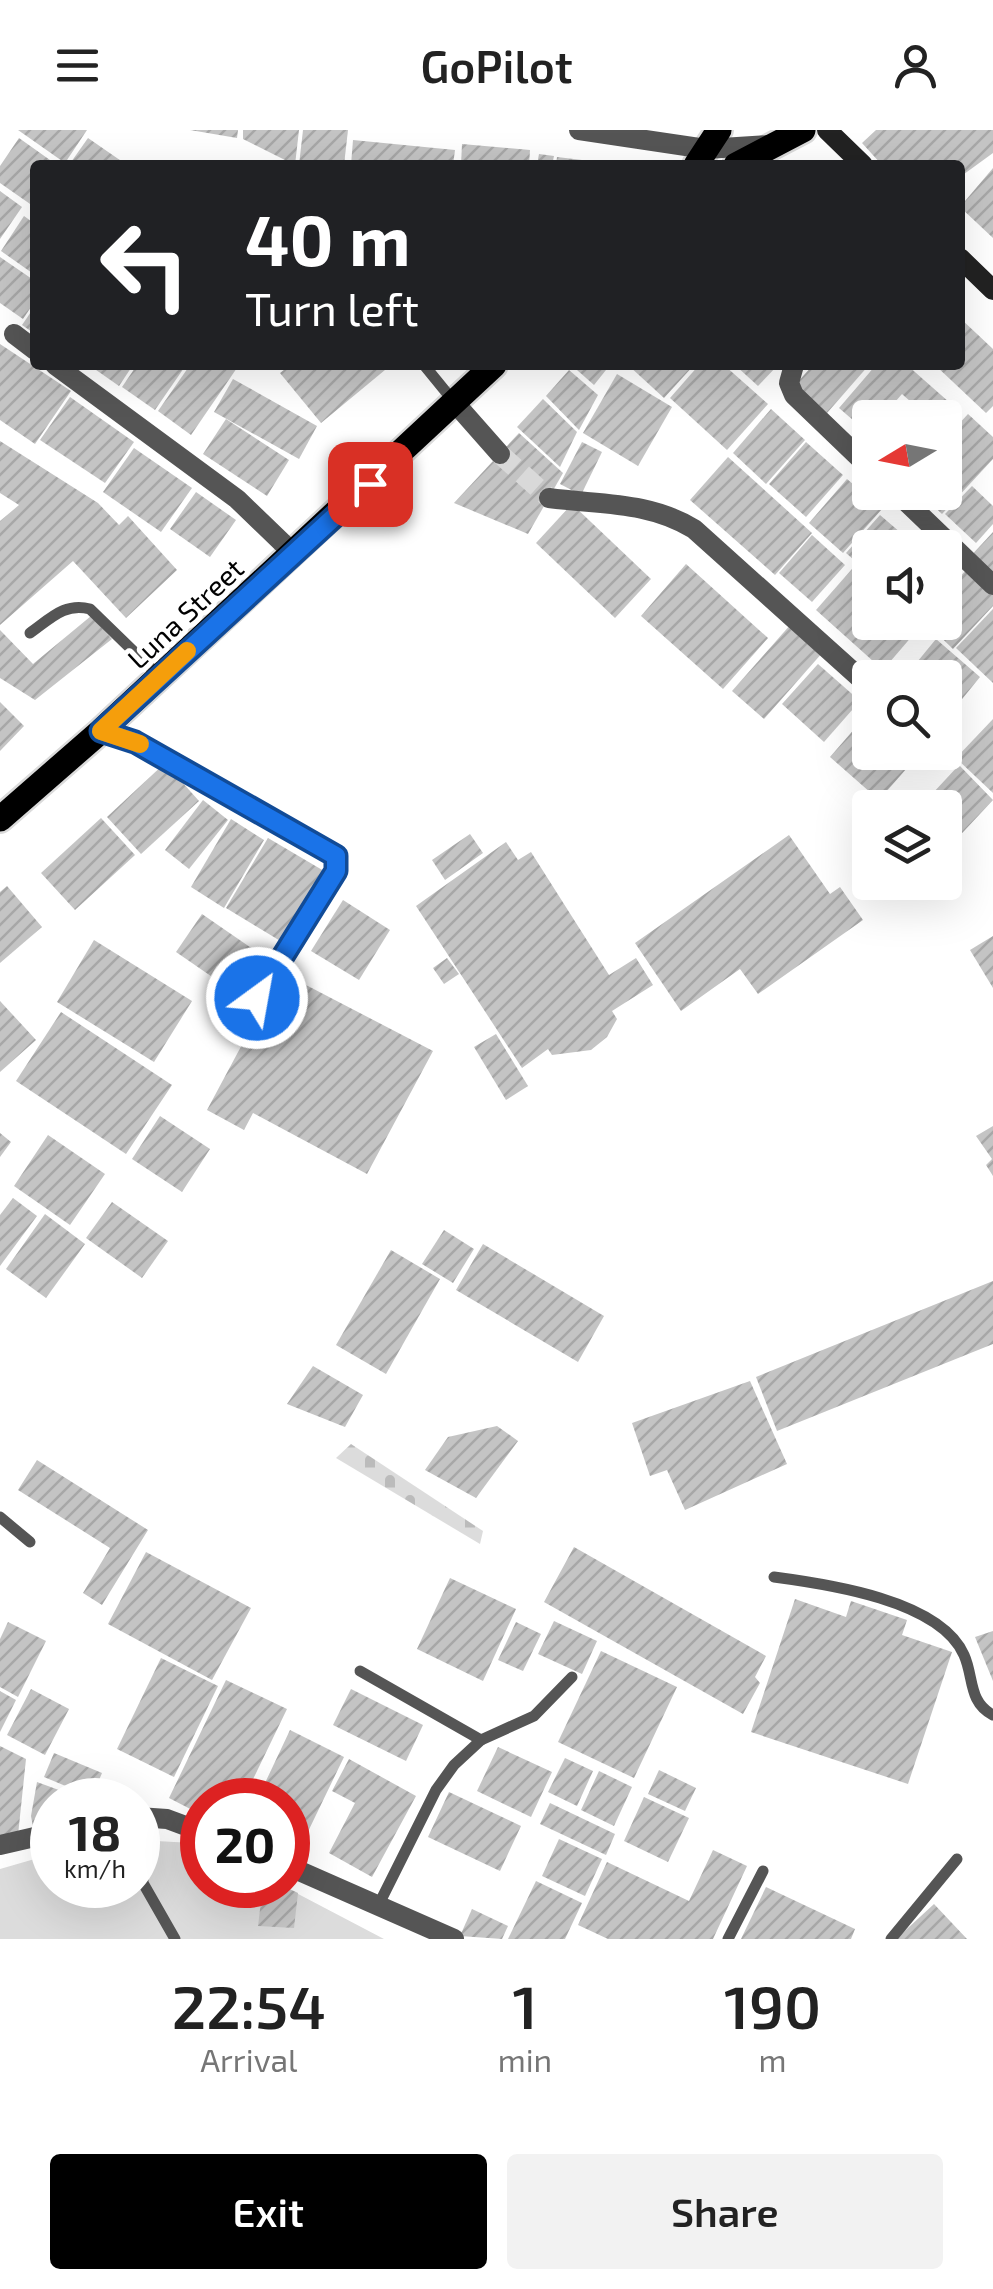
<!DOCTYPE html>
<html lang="en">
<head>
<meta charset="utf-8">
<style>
  body { margin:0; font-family:"Exo 2",sans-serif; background:#f2f2f2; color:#222; height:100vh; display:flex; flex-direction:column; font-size:38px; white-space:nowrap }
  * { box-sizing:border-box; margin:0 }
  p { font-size:32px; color:#767676 }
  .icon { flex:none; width:55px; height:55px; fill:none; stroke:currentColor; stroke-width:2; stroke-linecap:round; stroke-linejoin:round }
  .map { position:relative; height:1809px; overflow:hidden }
  .details { display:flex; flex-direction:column; background:#fff; flex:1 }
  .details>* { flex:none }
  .top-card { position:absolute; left:30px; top:30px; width:935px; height:210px; border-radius:10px; box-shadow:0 10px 40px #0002; background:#202124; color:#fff; overflow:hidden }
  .needle { width:65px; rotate:260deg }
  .buttons { position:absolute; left:852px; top:270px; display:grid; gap:20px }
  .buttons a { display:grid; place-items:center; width:110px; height:110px; border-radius:10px; background:#fff; box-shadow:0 10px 40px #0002; font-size:50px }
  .speed { position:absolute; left:30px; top:1648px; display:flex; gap:20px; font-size:50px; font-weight:700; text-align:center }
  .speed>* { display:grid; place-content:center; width:130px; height:130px; border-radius:50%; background:#fff; box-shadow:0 10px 40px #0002; line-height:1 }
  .speed small { font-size:25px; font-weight:400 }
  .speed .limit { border:15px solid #d22; background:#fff; color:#111 }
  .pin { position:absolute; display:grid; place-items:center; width:85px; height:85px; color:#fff; margin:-42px; border-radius:20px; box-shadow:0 5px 15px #0006 }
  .me { position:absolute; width:110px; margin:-55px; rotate:32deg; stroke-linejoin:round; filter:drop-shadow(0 0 8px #0008) }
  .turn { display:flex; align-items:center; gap:35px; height:210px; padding:0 50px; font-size:45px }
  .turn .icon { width:130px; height:130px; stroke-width:2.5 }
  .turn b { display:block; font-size:70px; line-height:85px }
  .eta { display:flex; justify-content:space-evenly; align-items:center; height:170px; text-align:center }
  .eta b { font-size:60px; font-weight:600; line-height:70px }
  .button { display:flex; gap:20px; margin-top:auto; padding:20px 50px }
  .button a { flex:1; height:115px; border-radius:10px; background:#000; color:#fff; font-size:40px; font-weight:600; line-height:115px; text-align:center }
  .button a+a { background:#f2f2f2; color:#222 }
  header { display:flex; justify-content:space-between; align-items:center; height:130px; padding:0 50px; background:#fff; font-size:45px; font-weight:600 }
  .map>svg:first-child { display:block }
  .green { fill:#dcdcdc }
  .cemetery { fill:url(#cemetery-stones) }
  .building { fill:url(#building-hatch) }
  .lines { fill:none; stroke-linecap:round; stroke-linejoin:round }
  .minor-tunnel { stroke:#d9d9d9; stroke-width:20; stroke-dasharray:20 10; stroke-linecap:butt }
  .primary-casing { stroke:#dbdbdb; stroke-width:30 }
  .service { stroke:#555; stroke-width:11 }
  .minor { stroke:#555; stroke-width:20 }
  .tertiary { stroke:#555; stroke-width:20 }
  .secondary { stroke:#222; stroke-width:20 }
  .primary { stroke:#000; stroke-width:25 }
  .route-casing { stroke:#114b97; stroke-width:25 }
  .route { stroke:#1a73e8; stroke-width:18 }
  .slow { stroke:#f59e0b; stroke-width:18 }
  .labels { text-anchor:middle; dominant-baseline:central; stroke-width:10; stroke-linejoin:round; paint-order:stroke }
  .street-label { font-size:28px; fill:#000; stroke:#fff }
</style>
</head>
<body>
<header><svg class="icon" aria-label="menu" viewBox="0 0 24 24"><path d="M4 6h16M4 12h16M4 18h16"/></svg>GoPilot<svg class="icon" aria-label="person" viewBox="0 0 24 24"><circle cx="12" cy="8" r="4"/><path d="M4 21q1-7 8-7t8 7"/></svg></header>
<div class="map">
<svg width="993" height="1809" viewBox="0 0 993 1809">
  <defs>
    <pattern id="cemetery-stones" width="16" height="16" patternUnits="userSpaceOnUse" patternTransform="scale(2.5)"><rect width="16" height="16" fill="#dcdcdc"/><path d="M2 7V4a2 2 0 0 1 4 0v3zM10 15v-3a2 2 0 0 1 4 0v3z" fill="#bbb"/></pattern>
    <pattern id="building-hatch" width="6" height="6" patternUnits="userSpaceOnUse" patternTransform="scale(2.5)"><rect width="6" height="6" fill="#c4c4c4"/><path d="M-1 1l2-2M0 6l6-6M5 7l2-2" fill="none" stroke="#a7a7a7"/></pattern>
  </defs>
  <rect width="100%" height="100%" fill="#fff"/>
  <!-- green -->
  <path class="green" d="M138,1710L192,1713L202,1717V1755H281L384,1809H0V1739L52,1724V1755H138Z"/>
  <!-- cemetery -->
  <path class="cemetery" d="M351,1314L483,1401L480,1414L336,1328Z"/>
  <!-- building -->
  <g class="building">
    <path d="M18,0H87L65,33Z"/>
    <path d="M190,0H238L237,8Z"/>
    <path d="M243,0H299L295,35L243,9Z"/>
    <path d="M303,0H348L344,35H299Z"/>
    <path d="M876,0H993V23L960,47V35H882L862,13Z"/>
    <path d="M19,8L57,35H35L33,76L0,53V36Z"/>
    <path d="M88,8L127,35H69Z"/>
    <path d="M353,10L455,20L453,35H351Z"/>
    <path d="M462,14L530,20L529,35H461Z"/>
    <path d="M539,24L554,26L552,35H537Z"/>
    <path d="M557,27L607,33V35H556Z"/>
    <path d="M993,38V108L960,77Z"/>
    <path d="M0,61L22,77L0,109Z"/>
    <path d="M24,86L35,94V145L1,121Z"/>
    <path d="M0,127L35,151V171L23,189L0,173Z"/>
    <path d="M35,176V204L22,195Z"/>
    <path d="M960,188L993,219V276L986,283L935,235H960Z"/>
    <path d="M0,214L71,261L35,314L0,290Z"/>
    <path d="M89,235H133L119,256Z"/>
    <path d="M137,235H186L155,280L122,257Z"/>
    <path d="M190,235H239L191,305L158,281Z"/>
    <path d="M290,235H391L321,293L280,243Z"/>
    <path d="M581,235H610L594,255L577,240Z"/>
    <path d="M628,235H694L664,268Z"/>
    <path d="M699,235H724L768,274L727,320L670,268Z"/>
    <path d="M735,235H778L758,256Z"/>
    <path d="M813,235H869L827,283L795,255Z"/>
    <path d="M876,235H907L958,280L945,295V288H929L902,264L881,288H870L868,303L839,278Z"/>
    <path d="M569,240L598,265L579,300L546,266Z"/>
    <path d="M617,244L672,277L638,336L583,303Z"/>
    <path d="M233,249L317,296L299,329L214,282Z"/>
    <path d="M70,267L134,312L105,353L40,310Z"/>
    <path d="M543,269L577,302L560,337L517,297Z"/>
    <path d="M771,279L805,310L766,354L733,323Z"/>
    <path d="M968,284L993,307V329L942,384L919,362H945V309Z"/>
    <path d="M226,289L289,330L267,366L203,324Z"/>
    <path d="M519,303L563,343L528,404L454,373Z"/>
    <path d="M0,311L98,373L119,395L128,386L177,440L126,488L73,431L0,495V391L19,375L0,363Z"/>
    <path d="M582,312L602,322L581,365L560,354Z"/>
    <path d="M806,312L843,345L806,387L769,354Z"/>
    <path d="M134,318L192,358L161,402L103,362Z"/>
    <path d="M728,327L812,403L775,445L690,370Z"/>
    <path d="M847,349L882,379L843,423L809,393Z"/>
    <path d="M972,356L993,376V394L976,413L945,384Z"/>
    <path d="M196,362L236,390L210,427L170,399Z"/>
    <path d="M572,374L651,449L615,488L536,413Z"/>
    <path d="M880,385L915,415L870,418V444L846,423Z"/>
    <path d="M993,402V451L969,428Z"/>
    <path d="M812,405L845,435L812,472L779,443Z"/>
    <path d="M686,434L768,508L723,559L641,486Z"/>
    <path d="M852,439L870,455V492H912L919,498L883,540L816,480Z"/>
    <path d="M967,439L993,463V476L953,519L925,492H945V463Z"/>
    <path d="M993,479V553L956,518Z"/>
    <path d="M91,486L112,509L35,570L0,548V500L33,534Z"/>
    <path d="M791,494L823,522L764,589L732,561Z"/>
    <path d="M936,509L980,547L945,590V548H904Z"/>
    <path d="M818,534L860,571L824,612L782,574Z"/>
    <path d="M0,572L24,596L0,621Z"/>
    <path d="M870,581V622H921L879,670L830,627Z"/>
    <path d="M993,589V663L956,628Z"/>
    <path d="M165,633L199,671L141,724L107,687Z"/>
    <path d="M959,635L993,670L951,715L945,709V678H919Z"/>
    <path d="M203,670L228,690L189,739L165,720Z"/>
    <path d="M101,688L135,725L75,780L41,743Z"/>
    <path d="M231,689L264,710L224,778L191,757Z"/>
    <path d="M470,704L483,723L445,750L432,730Z"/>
    <path d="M789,705L830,764L840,757L863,790L758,864L740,839L681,881L635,813Z"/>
    <path d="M268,708L324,741L282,812L226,778Z"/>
    <path d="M506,712L518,730L531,722L609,845L636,828L653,855L612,881L617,889L607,907L591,920L552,925L548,919L522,938L416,776Z"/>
    <path d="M7,756L42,797L0,833V762Z"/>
    <path d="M343,770L390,800L359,850L311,821Z"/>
    <path d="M202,784L276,835L250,873L176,822Z"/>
    <path d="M993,806V858L970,820Z"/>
    <path d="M94,810L192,871L154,932L57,872Z"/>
    <path d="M447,828L459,844L444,854L433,838Z"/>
    <path d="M281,842L433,921L367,1044L253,983L244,1000L207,980Z"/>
    <path d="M0,871L36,910L0,942Z"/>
    <path d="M61,882L172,955L126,1024L16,951Z"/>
    <path d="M496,904L528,956L506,970L474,917Z"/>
    <path d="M160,986L210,1019L182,1062L132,1029Z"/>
    <path d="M993,996V1046L986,1035L992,1029L976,1006Z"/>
    <path d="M0,1003L11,1012L0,1027Z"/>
    <path d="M48,1005L105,1044L70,1095L14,1056Z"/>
    <path d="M13,1068L37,1086L0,1136V1085Z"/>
    <path d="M112,1072L168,1111L142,1148L86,1108Z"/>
    <path d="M45,1084L85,1114L46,1168L6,1139Z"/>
    <path d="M444,1100L474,1119L453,1153L422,1134Z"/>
    <path d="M483,1114L604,1186L578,1232L456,1160Z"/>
    <path d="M391,1120L440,1149L386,1244L336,1215Z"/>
    <path d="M993,1151V1214L777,1301L756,1247Z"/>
    <path d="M313,1236L363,1265L345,1297L287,1274Z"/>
    <path d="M750,1251L787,1334L685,1380L667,1340L650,1346L632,1293Z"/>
    <path d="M497,1296L518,1311L476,1368L425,1340L448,1307Z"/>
    <path d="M37,1330L148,1400L102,1475L83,1463L110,1418L18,1360Z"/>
    <path d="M574,1417L766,1526L755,1547L760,1553L743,1584L544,1472Z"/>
    <path d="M146,1422L251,1478L212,1550L108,1494Z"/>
    <path d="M450,1448L516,1479L483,1551L417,1519Z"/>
    <path d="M795,1469L846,1487L851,1471L907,1490L902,1505L952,1522L908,1654L751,1602Z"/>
    <path d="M554,1491L597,1511L582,1544L538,1524Z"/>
    <path d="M8,1492L46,1511L18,1567L0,1557V1509Z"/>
    <path d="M516,1492L541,1504L523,1541L498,1530Z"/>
    <path d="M993,1501V1551L975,1507Z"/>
    <path d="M601,1521L677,1557L634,1648L558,1612Z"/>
    <path d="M161,1528L218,1556L174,1647L117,1619Z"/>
    <path d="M226,1550L287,1579L243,1670H202V1685L169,1668Z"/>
    <path d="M31,1559L69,1579L45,1625L7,1605Z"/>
    <path d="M351,1559L423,1595L406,1631L333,1595Z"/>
    <path d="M0,1561L16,1570L0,1602Z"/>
    <path d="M290,1600L344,1627L302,1714L288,1707V1670H257Z"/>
    <path d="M0,1616L26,1629L18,1705L0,1709Z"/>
    <path d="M498,1617L552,1642L531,1687L477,1661Z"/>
    <path d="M54,1623L102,1643L92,1667L44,1647Z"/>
    <path d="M565,1628L593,1641L577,1676L548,1662Z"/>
    <path d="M349,1629L416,1666L372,1747L329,1723L355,1673L332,1661Z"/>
    <path d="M659,1640L696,1658L685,1681L648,1664Z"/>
    <path d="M599,1641L632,1657L614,1696L581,1680Z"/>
    <path d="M37,1652L86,1670H52V1698L34,1702L31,1686Z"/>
    <path d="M449,1662L521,1696L500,1741L428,1707Z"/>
    <path d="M644,1667L689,1688L668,1732L624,1711Z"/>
    <path d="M550,1673L615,1704L606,1725L540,1694Z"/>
    <path d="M559,1709L602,1729L585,1766L542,1746Z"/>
    <path d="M713,1720L747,1736L713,1809H608L578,1795L607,1732L689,1771Z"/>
    <path d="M536,1751L582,1773L565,1809H508Z"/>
    <path d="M263,1755H281L298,1763L294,1798L258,1796Z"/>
    <path d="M766,1757L855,1799L851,1809H741Z"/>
    <path d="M934,1774L967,1809H896Z"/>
    <path d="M472,1779L508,1796L502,1809L460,1806Z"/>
  </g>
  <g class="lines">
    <!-- minor-tunnel -->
    <path class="minor-tunnel" d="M500,324L549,368"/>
    <!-- primary casing -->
    <g class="primary-casing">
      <g id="primary">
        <path d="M696,35L719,0"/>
        <path d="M736,35L803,0"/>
        <path d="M0,689L101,601L494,235"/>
      </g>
    </g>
    <!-- service -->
    <g class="service">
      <path d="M424,235L455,273"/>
      <path d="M30,503C50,489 65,472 90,479L159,546"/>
      <path d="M102,601L135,611L336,727V741L257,868"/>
      <path d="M0,1387L30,1412"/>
      <path d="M774,1447C827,1454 940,1470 964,1525C974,1547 968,1572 993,1585"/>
      <path d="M360,1541L481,1610"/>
      <path d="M142,1686L143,1753L175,1809"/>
      <path d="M378,1776L436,1660L454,1635L481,1610L534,1586L572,1547"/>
      <path d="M728,1809L763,1741"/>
      <path d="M891,1809L957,1729"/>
    </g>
    <!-- minor -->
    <g class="minor">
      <path d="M14,204L35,220"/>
      <path d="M55,235L237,369L293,423"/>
      <path d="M794,235L789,253L794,265L870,338"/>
      <path d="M455,273L500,324"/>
      <path d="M896,362L993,455"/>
      <path d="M549,368C600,375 648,371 694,399L870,557"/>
    </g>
    <!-- tertiary -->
    <g class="tertiary">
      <path d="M579,0L706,19L770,15"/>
      <path d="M138,1687L167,1689L202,1702"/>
      <path d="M0,1715L52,1703"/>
      <path d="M288,1736L454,1809"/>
    </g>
    <!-- secondary -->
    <g class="secondary">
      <path d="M827,0L863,35"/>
      <path d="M960,128L993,160"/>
    </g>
    <!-- primary -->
    <use href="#primary" class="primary"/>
  </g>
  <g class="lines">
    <!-- route casing -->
    <g class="route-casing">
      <path id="route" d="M257,868L336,741V726L135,612L101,601L370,354"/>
    </g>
    <!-- route -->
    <use href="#route" class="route"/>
    <!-- slow -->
    <path class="slow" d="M140,614L101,601L187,521"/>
  </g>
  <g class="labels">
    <!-- street labels -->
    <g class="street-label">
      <text transform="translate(185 483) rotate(-43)">Luna Street</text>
    </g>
  </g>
</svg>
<div class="buttons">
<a><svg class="needle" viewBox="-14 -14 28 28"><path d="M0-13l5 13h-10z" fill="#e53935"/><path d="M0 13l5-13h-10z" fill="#767676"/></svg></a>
<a><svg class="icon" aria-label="sound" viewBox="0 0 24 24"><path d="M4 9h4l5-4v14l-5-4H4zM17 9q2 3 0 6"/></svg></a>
<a><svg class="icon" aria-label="search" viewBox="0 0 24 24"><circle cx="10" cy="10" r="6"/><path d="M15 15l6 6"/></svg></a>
<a><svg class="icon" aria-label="layers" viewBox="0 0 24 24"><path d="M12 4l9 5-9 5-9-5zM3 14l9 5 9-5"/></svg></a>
</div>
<div class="speed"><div>18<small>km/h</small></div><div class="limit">20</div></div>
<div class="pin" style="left:370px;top:354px;background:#d93025"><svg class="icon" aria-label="arrive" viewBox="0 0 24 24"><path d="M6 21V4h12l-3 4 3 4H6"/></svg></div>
<svg class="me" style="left:257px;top:868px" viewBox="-20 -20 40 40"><circle r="17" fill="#1a73e8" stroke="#fff" stroke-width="3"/><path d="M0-11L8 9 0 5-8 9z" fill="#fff"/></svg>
<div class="top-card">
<div class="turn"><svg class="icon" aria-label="left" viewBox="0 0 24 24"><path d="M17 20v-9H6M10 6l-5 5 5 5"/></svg><div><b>40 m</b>Turn left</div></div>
</div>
</div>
<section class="details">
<div class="eta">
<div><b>22:54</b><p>Arrival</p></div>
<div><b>1</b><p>min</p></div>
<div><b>190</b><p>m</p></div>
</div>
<div class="button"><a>Exit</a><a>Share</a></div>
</section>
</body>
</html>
